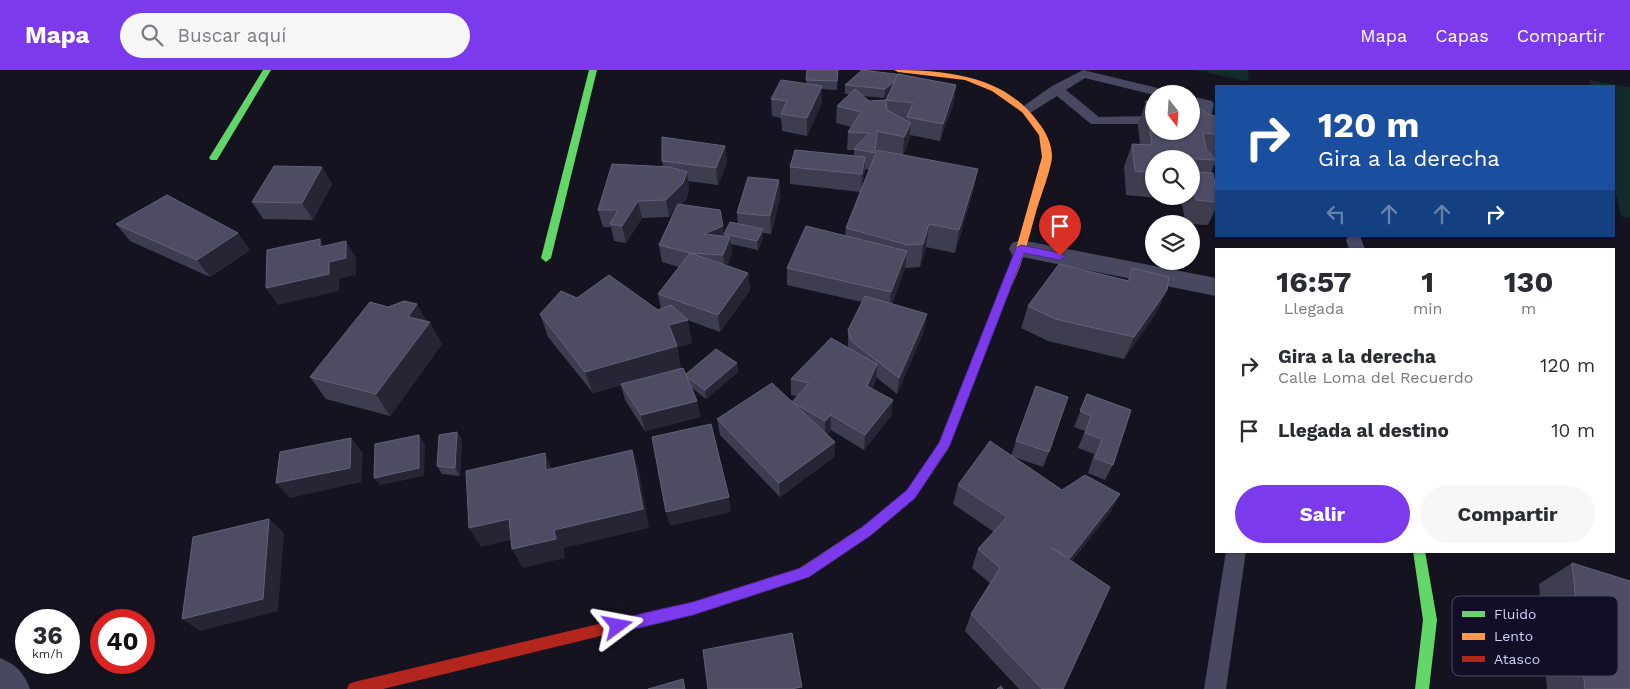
<!DOCTYPE html>
<html lang="es">
<head>
<meta charset="utf-8">
<style>
  body { margin:0; font-family:"Work Sans",sans-serif; background:#f7f7f7; color:#2b2b33; height:100vh; display:flex; flex-direction:column; font-size:19px; white-space:nowrap }
  * { box-sizing:border-box; margin:0 }
  p { font-size:16px; color:#7c7c81 }
  .icon { flex:none; width:28px; height:28px; fill:none; stroke:currentColor; stroke-width:2; stroke-linecap:round; stroke-linejoin:round }
  .map { position:relative; flex:1; overflow:hidden }
  .sheet { position:absolute; left:1215px; top:178px; width:400px; height:305px; display:flex; flex-direction:column; background:#fff; border-radius:0px; box-shadow:0 1px 4px #0004 }
  .sheet>* { flex:none }
  .hud { position:absolute; left:1215px; top:15px; width:400px; height:152px; border-radius:0px; box-shadow:0 1px 4px #0004; background:#1a4fa0; color:#fff; overflow:hidden }
  .needle { width:32px; rotate:163deg }
  .controls { position:absolute; left:1145px; top:15px; display:grid; gap:10px }
  .controls a { display:grid; place-items:center; width:55px; height:55px; border-radius:50%; background:#fff; box-shadow:0 1px 4px #0004; font-size:25px }
  .speed { position:absolute; left:15px; top:539px; display:flex; gap:10px; font-size:25px; font-weight:700; text-align:center }
  .speed>* { display:grid; place-content:center; width:65px; height:65px; border-radius:50%; background:#fff; box-shadow:0 1px 4px #0004; line-height:1 }
  .speed small { font-size:12px; font-weight:400 }
  .speed .limit { border:8px solid #d22; background:#fff; color:#111 }
  .pin { position:absolute; display:grid; place-items:center; width:42px; height:42px; color:#fff; margin:-51px -21px; border-radius:50% 50% 50% 0; rotate:-45deg; box-shadow:0 0 5px #0007 }
  .pin .icon { rotate:45deg }
  .me { position:absolute; width:55px; margin:-28px; rotate:77deg; stroke-linejoin:round; filter:drop-shadow(0 0 4px #0008) }
  .turn { display:flex; align-items:center; gap:18px; height:105px; padding:0 20px; font-size:22px }
  .turn .icon { width:65px; height:65px; stroke-width:2.5 }
  .turn b { display:block; font-size:35px; line-height:42px }
  .lanes { display:flex; align-items:center; height:48px; padding:0 20px; background:#0003; justify-content:center; gap:25px; direction:ltr }
  .lanes .off { opacity:.35 }
  .eta { display:flex; justify-content:space-evenly; align-items:center; height:85px; text-align:center }
  .eta b { font-size:30px; font-weight:700; line-height:35px }
  .primary-button { display:flex; gap:10px; margin-top:auto; padding:10px 20px }
  .primary-button a { flex:1; height:58px; border-radius:30px; background:#7c3aed; color:#fff; font-size:20px; font-weight:700; line-height:58px; text-align:center }
  .primary-button a+a { background:#f7f7f7; color:#2b2b33 }
  ul { padding:0; list-style:none }
  li { display:flex; align-items:center; gap:15px; height:65px; padding:0 20px }
  li div { flex:1 }
  li b { display:block; font-size:19px }
  li em { font-style:normal }
  header { display:flex; align-items:center; gap:30px; box-sizing:border-box; height:70px; padding:0 25px; background:#7c3aed; color:#fff }
  header strong { font-size:24px }
  nav { display:flex; gap:28px; margin-inline-start:auto; font-size:18px }
  .search { width:350px; height:45px; background:#f7f7f7; display:flex; align-items:center; gap:12px; box-sizing:border-box; padding:0 18px; border-radius:28px; color:#7c7c81; font-size:19px }
  .map>svg:first-child { display:block }
  .green { fill:#122b2a }
  .lines { fill:none; stroke-linecap:round; stroke-linejoin:round }
  .lane { fill:#484961; fill-rule:evenodd }
  .street { fill:#484961; fill-rule:evenodd }
  .fast { fill:#63d668; fill-rule:evenodd }
  .slow { fill:#ff974d; fill-rule:evenodd }
  .jam { fill:#b3261e; fill-rule:evenodd }
  .wall { fill:#3e3c4f; fill-rule:evenodd }
  .shaded-wall { fill:#272534 }
  .building { fill:#4e4c62; stroke:#63617b }
  .route { fill:#7c3aed; stroke:#51269a }
  .key { fill:#110e25; stroke:#4c4966; stroke-width:1 }
  .key-label { font-size:14px; fill:#d4d2ff }
</style>
</head>
<body>
<header>
<strong>Mapa</strong>
<div class="search"><svg class="icon" aria-label="search" viewBox="0 0 24 24"><circle cx="10" cy="10" r="6"/><path d="M15 15l6 6"/></svg>Buscar aquí</div>
<nav><a>Mapa</a><a>Capas</a><a>Compartir</a></nav>
</header>
<div class="map">
<svg width="1630" height="619" viewBox="0 0 1630 619">
  <rect width="100%" height="100%" fill="#151320"/>
  <!-- green -->
  <g class="green">
    <path d="M1193,0H1249L1248,11Z"/>
    <path d="M1589,10L1630,17V148L1621,146L1614,116V16H1591Z"/>
  </g>
  <g class="lines">
    <!-- lane -->
    <g class="lane">
      <path d="M1083,0L1170,21L1171,24L1154,25L1085,8L1066,20L1099,47L1154,46V54H1091L1057,26L1030,43L1025,44L1018,40L1052,16Z"/>
      <path d="M1191,26L1212,31L1214,34L1210,52L1191,54V46L1199,45L1200,36L1191,34Z"/>
      <path d="M1348,166H1360L1365,179H1349L1346,170Z"/>
      <path d="M1226,481H1246L1226,619H1204Z"/>
    </g>
    <!-- street -->
    <g class="street">
      <path d="M1021,170L1216,208V226L1012,185L1009,179L1012,173Z"/>
      <path d="M0,588C16,594 24,603 30,619H0Z"/>
    </g>
    <!-- fast -->
    <g class="fast">
      <path d="M263,0H271L217,90H211L209,88Z"/>
      <path d="M589,0H597L551,188L546,192L541,188Z"/>
      <path d="M1008,208L1013,212L948,379L915,428L881,457L877,459L873,457L871,453L873,449L907,420L939,373L1003,212Z"/>
      <path d="M1413,481H1425L1437,550L1429,619H1415L1423,550Z"/>
    </g>
    <!-- slow -->
    <g class="slow">
      <path d="M894,0C947,0 1005,6 1038,52C1046,62 1052,74 1052,87C1051,100 1040,128 1036,142C1029,167 1023,192 1012,215H1004L1003,212L1016,179L1042,87L1039,65L1022,42L992,21L965,10L898,2Z"/>
      <path d="M877,447L881,449L883,453L881,457L809,507L693,544L658,552L653,551L651,546L653,541L658,540L693,532L800,498Z"/>
    </g>
    <!-- jam -->
    <path class="jam" d="M658,540L663,541L665,546L663,551L658,552L383,619H347L349,614L354,612Z"/>
  </g>
  <!-- wall -->
  <g class="wall">
    <path d="M807,0H838L837,20L822,19V33L807,66L782,61L781,48L772,46L771,29L806,14Z"/>
    <path d="M903,5L956,15L954,32L940,71L910,65L909,70L903,85L875,79V86L978,99L973,122L955,183L926,177L920,197L905,198L892,234L924,261L897,324L876,307V310L872,319L893,330L891,346L864,380L831,360L827,365L835,372L834,387L780,427L720,365L717,349L792,332L797,326L791,325V309L848,277V260L862,232L787,215V198L845,166L846,158L860,122L790,114V97L854,86V80H847L848,62L851,57L836,53L837,36L850,24H845V15ZM888,25L886,30L869,31L863,26L884,28ZM865,99L869,100L862,118L864,105Z"/>
    <path d="M1146,31L1209,45L1216,46V95H1214L1211,103L1216,120V138L1208,155L1186,154L1182,135L1168,129L1126,125L1124,97L1132,74H1140L1138,55ZM1154,89H1191V126H1154Z"/>
    <path d="M725,76L727,93L718,115L688,111L689,119L686,130L681,134L724,164L738,154L737,143L779,110L780,128L771,164L763,163V168L758,180L731,174L732,184L727,196L748,203L750,220L720,262L687,250L692,273L677,277L681,298L686,304L737,293L738,302L706,329L692,318L697,331L700,347L645,361L625,330L621,315L593,323L548,267L540,244L577,228L658,240L661,239L658,224L679,197L662,192L659,175L674,141L669,147L642,148L626,173L614,171L611,157H603L598,140L663,97L662,91Z"/>
    <path d="M322,97L332,114L313,150L263,149L252,132Z"/>
    <path d="M116,154L250,180L210,207L130,171Z"/>
    <path d="M1132,198L1167,220L1156,243L1124,289L1048,271L1021,258L1028,236L1127,211Z"/>
    <path d="M426,251L442,274L390,346L326,329L310,307Z"/>
    <path d="M1087,324L1113,395L1105,410L1088,403L1094,384L1078,378L1085,361L1074,357Z"/>
    <path d="M457,362L462,370L460,406L442,404L437,396Z"/>
    <path d="M1016,371L1049,382L1043,397L1011,386Z"/>
    <path d="M958,415L1120,424L1109,444L1072,491L1063,619H1019L965,561L971,544L990,513L972,498L978,479L994,462L953,434Z"/>
    <path d="M1572,493L1630,619H1547L1539,514Z"/>
  </g>
  <!-- shaded-wall -->
  <g class="shaded-wall">
    <path d="M903,5L902,14L884,28L885,19Z"/>
    <path d="M956,15L954,32L940,71L943,54Z"/>
    <path d="M822,16V33L807,66V48Z"/>
    <path d="M911,53L909,70L903,85L904,67Z"/>
    <path d="M725,76L727,93L718,115L716,98Z"/>
    <path d="M865,87L864,105L861,122L862,104Z"/>
    <path d="M322,97L332,114L313,150L302,133Z"/>
    <path d="M978,99L973,122L955,183L959,160Z"/>
    <path d="M687,102L689,119L686,130L669,147L666,130Z"/>
    <path d="M779,110L780,128L771,164L770,146Z"/>
    <path d="M638,131L642,148L626,173L622,156Z"/>
    <path d="M929,154L926,177L920,197L923,174Z"/>
    <path d="M723,156L725,173L704,164Z"/>
    <path d="M763,159V168L758,180L757,171Z"/>
    <path d="M238,163L250,180L210,207L197,190Z"/>
    <path d="M730,167L732,184L725,202L723,185Z"/>
    <path d="M320,169L330,186L346,171L356,188V205L339,209V221L278,235L266,218L329,192L320,177Z"/>
    <path d="M907,181L905,198L890,239L891,222Z"/>
    <path d="M748,203L750,220L720,262L718,245Z"/>
    <path d="M1167,220L1156,243L1124,289L1134,267Z"/>
    <path d="M417,234L428,254L430,252L442,274L390,346L376,324L408,247Z"/>
    <path d="M927,244L924,261L897,324L899,308Z"/>
    <path d="M688,250L692,273L677,277L681,298L593,323L585,302L669,255Z"/>
    <path d="M737,293L738,302L706,329L705,320Z"/>
    <path d="M877,294L876,310L866,332L867,316Z"/>
    <path d="M893,330L891,346L864,380L865,365Z"/>
    <path d="M697,331L700,347L645,361L641,345Z"/>
    <path d="M831,345V360L825,367V351Z"/>
    <path d="M457,362L462,370L460,406L455,398Z"/>
    <path d="M419,365L425,374L424,406L380,415L374,408Z"/>
    <path d="M351,368L363,383L361,412L290,428L276,413Z"/>
    <path d="M835,372L834,387L780,427L779,413Z"/>
    <path d="M632,380L639,401L649,458L564,478L565,488L523,498L512,479L554,460Z"/>
    <path d="M545,383L554,404L546,400Z"/>
    <path d="M1120,424L1109,444L1060,506L1070,488Z"/>
    <path d="M729,427L731,442L670,456L666,442Z"/>
    <path d="M269,449L284,463L278,541L200,561L182,549Z"/>
    <path d="M509,449L520,468L481,477L469,458Z"/>
  </g>
  <!-- building -->
  <g class="building">
    <path d="M807,0H838L837,11L806,10Z"/>
    <path d="M862,0L903,5L898,4L894,12L885,19L845,15Z"/>
    <path d="M898,4L956,15L943,54L907,47L913,33L886,30Z"/>
    <path d="M781,10L822,16L807,48L781,44L787,31L771,29Z"/>
    <path d="M855,19L869,31L886,30L887,40L911,53L904,67L877,61L875,83L854,79L869,63L848,62L861,42L837,36Z"/>
    <path d="M1146,31L1154,32V61H1191V35L1197,36L1209,45L1216,46V64L1203,63L1206,79L1216,90L1182,88L1183,89H1154V103L1135,101L1132,74L1152,75Z"/>
    <path d="M662,67L725,76L716,98L662,91Z"/>
    <path d="M795,80L865,87L862,104L790,97Z"/>
    <path d="M877,80L978,99L959,160L929,154L923,174L908,175L846,158Z"/>
    <path d="M612,94L670,97L687,102L683,113L666,130L638,131L622,156L610,154L618,140H598Z"/>
    <path d="M274,96L322,97L302,133L252,132Z"/>
    <path d="M1191,102L1213,103L1216,120V132L1196,130L1192,112L1191,111Z"/>
    <path d="M748,107L779,110L770,146L737,143Z"/>
    <path d="M167,125L238,163L197,190L116,154Z"/>
    <path d="M678,134L720,140L723,156L704,164L730,167L723,185L690,183L748,203L718,245L658,224L690,183L659,175Z"/>
    <path d="M730,152L763,159L757,171L724,164Z"/>
    <path d="M806,156L907,181L891,222L787,198Z"/>
    <path d="M320,169V177L346,171V188L329,192V204L266,218L267,180Z"/>
    <path d="M1059,194L1129,211L1132,198L1169,207L1167,220L1134,267L1055,249L1028,236Z"/>
    <path d="M609,205L658,240L671,235L688,250L669,255L677,276L585,302L540,244L561,221L577,228Z"/>
    <path d="M865,226L927,244L899,308L851,271L848,260Z"/>
    <path d="M404,231L417,234L408,247L430,252L376,324L310,307L370,232L388,237Z"/>
    <path d="M831,268L877,294L867,316L893,330L865,365L831,345L825,351L792,332L809,313L791,309Z"/>
    <path d="M716,279L737,293L705,320L687,307L686,304Z"/>
    <path d="M683,298L697,331L641,345L621,314Z"/>
    <path d="M772,313L835,372L779,413L717,349Z"/>
    <path d="M1036,316L1068,327L1049,382L1016,371Z"/>
    <path d="M1087,324L1131,340L1113,395L1095,388L1102,369L1085,363L1091,346L1080,341Z"/>
    <path d="M711,354L729,427L666,442L652,367Z"/>
    <path d="M457,362L455,398L437,396L439,365Z"/>
    <path d="M419,365V398L374,408L375,374Z"/>
    <path d="M351,368L350,398L276,413L280,382Z"/>
    <path d="M990,371L1062,420L1085,405L1120,424L1070,488L1052,478L1110,517L1063,619H1042L971,544L1000,498L978,479L1007,447L958,415Z"/>
    <path d="M632,380L643,439L554,460L556,469L512,479L509,449L469,458L466,401L545,383L546,400Z"/>
    <path d="M269,449L263,529L182,549L193,467Z"/>
    <path d="M1572,493L1630,511V619H1585Z"/>
    <path d="M792,563L802,617L791,619H708L703,580Z"/>
    <path d="M683,609L685,619H648Z"/>
    <path d="M1001,616L1003,619H997Z"/>
  </g>
  <!-- route -->
  <path class="route" d="M1021,175L1060,183L1065,186L1060,190L1024,183L950,375L915,428L870,466L809,507L693,545L618,563L613,561L611,556L613,551L618,549L693,532L801,498L861,458L907,420L939,373L1016,178Z"/>
  <!-- legend -->
  <rect x="1452" y="526" width="166" height="80" rx="8" class="key"/>
  <rect x="1462" y="541" width="23" height="6" fill="#63d668"/>
  <rect x="1462" y="563" width="23" height="7" fill="#ff974d"/>
  <rect x="1462" y="586" width="23" height="6" fill="#b3261e"/>
  <g class="key-label">
    <text x="1494" y="549">Fluido</text>
    <text x="1494" y="571">Lento</text>
    <text x="1494" y="594">Atasco</text>
  </g>
</svg>
<div class="controls">
<a><svg class="needle" viewBox="-14 -14 28 28"><path d="M0-13l5 13h-10z" fill="#e53935"/><path d="M0 13l5-13h-10z" fill="#7c7c81"/></svg></a>
<a><svg class="icon" aria-label="search" viewBox="0 0 24 24"><circle cx="10" cy="10" r="6"/><path d="M15 15l6 6"/></svg></a>
<a><svg class="icon" aria-label="layers" viewBox="0 0 24 24"><path d="M12 4l9 5-9 5-9-5zM3 14l9 5 9-5"/></svg></a>
</div>
<div class="speed"><div>36<small>km/h</small></div><div class="limit">40</div></div>
<div class="pin" style="left:1060px;top:186px;background:#d93025"><svg class="icon" aria-label="arrive" viewBox="0 0 24 24"><path d="M6 21V4h12l-3 4 3 4H6"/></svg></div>
<svg class="me" style="left:618px;top:556px" viewBox="-20 -20 40 40"><path d="M0-17L14 15 0 8-14 15z" fill="#7c3aed" stroke="#fff" stroke-width="4"/></svg>
<div class="hud">
<div class="turn"><svg class="icon" aria-label="right" viewBox="0 0 24 24"><path d="M7 20v-9h11M14 6l5 5-5 5"/></svg><div><b>120 m</b>Gira a la derecha</div></div>
<div class="lanes"><svg class="icon off" aria-label="left" viewBox="0 0 24 24"><path d="M17 20v-9H6M10 6l-5 5 5 5"/></svg><svg class="icon off" aria-label="ahead" viewBox="0 0 24 24"><path d="M12 20V5M6 11l6-6 6 6"/></svg><svg class="icon off" aria-label="ahead" viewBox="0 0 24 24"><path d="M12 20V5M6 11l6-6 6 6"/></svg><svg class="icon" aria-label="right" viewBox="0 0 24 24"><path d="M7 20v-9h11M14 6l5 5-5 5"/></svg></div>
</div>
<section class="sheet">
<div class="eta">
<div><b>16:57</b><p>Llegada</p></div>
<div><b>1</b><p>min</p></div>
<div><b>130</b><p>m</p></div>
</div>
<ul>
<li><svg class="icon" aria-label="right" viewBox="0 0 24 24"><path d="M7 20v-9h11M14 6l5 5-5 5"/></svg><div><b>Gira a la derecha</b><p>Calle Loma del Recuerdo</p></div><em>120 m</em></li>
<li><svg class="icon" aria-label="arrive" viewBox="0 0 24 24"><path d="M6 21V4h12l-3 4 3 4H6"/></svg><div><b>Llegada al destino</b></div><em>10 m</em></li>
</ul>
<div class="primary-button"><a>Salir</a><a>Compartir</a></div>
</section>
</div>
</body>
</html>
